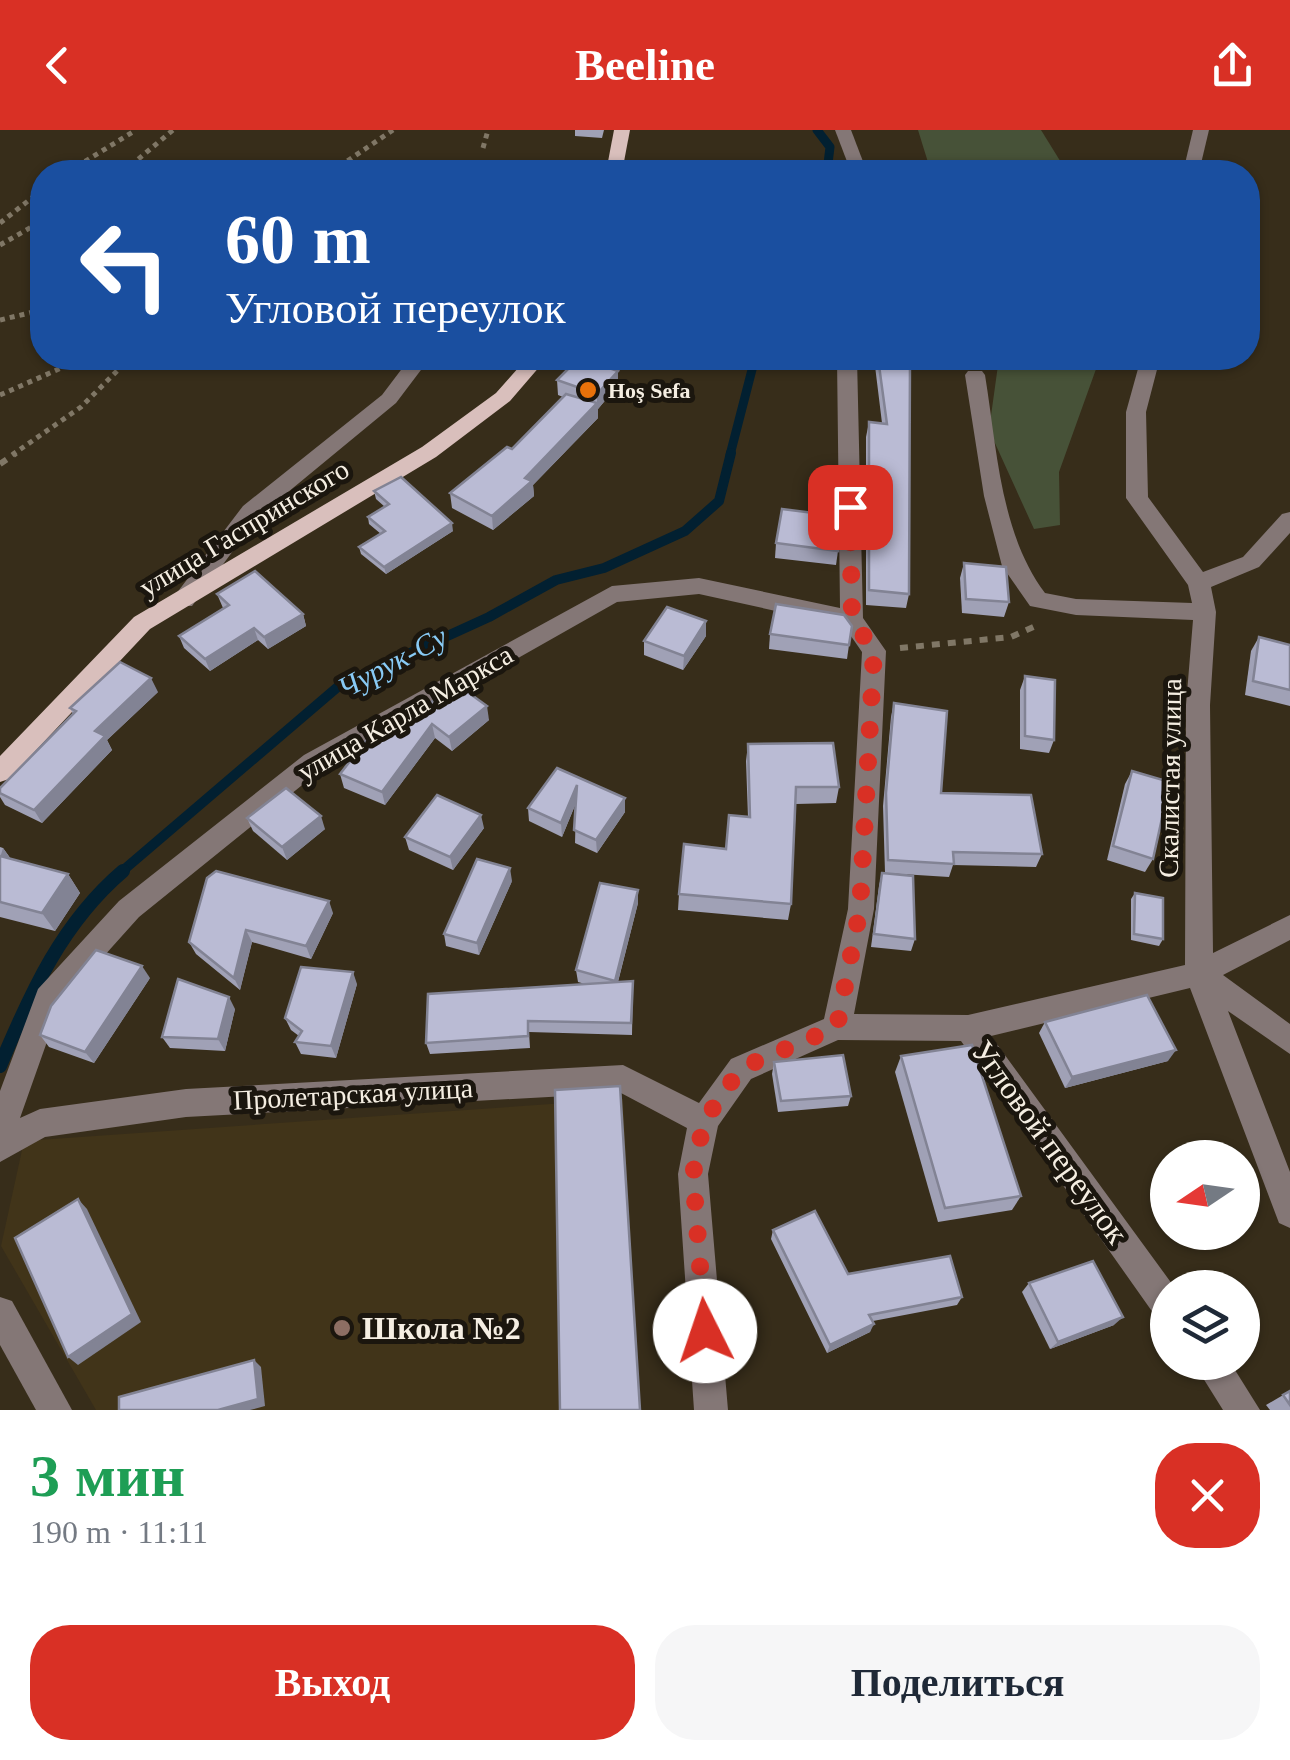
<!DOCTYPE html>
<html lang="ru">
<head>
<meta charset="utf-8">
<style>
  body { margin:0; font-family:Georgia,serif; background:#f6f6f7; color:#1f2937; height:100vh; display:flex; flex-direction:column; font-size:38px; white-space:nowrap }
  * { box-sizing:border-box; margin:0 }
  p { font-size:32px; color:#747a83 }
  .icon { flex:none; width:55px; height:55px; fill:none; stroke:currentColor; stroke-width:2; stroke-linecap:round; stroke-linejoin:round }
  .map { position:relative; height:1280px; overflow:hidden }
  .side { display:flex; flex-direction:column; background:#fff; flex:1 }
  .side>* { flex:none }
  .top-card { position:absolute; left:30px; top:30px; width:1230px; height:210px; border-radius:40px; box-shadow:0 2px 8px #0004; background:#1a4fa0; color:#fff; overflow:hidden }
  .needle { width:65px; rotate:257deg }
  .tools { position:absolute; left:1150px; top:1010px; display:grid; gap:20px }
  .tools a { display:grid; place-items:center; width:110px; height:110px; border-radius:50%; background:#fff; box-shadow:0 2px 8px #0004; font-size:50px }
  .pin { position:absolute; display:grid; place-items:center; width:85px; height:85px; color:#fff; margin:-42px; border-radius:20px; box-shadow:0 5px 15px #0006 }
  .me { position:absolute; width:110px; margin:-55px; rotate:356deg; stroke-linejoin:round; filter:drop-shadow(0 0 8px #0008) }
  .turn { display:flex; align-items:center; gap:35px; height:210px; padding:0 30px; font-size:45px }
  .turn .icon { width:130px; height:130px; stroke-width:2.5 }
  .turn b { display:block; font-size:70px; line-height:85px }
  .round { display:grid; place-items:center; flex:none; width:105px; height:105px; border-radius:40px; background:#f6f6f7 }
  .summary { display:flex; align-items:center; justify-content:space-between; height:170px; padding:0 30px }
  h1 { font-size:60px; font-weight:800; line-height:75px; color:#1e9e55 }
  .cta { display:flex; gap:20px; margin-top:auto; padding:20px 30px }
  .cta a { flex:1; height:115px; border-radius:40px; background:#d93025; color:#fff; font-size:40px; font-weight:800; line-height:115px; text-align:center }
  .cta a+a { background:#f6f6f7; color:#1f2937 }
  header { display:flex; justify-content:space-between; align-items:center; height:130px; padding:0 30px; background:#d93025; color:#fff; font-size:45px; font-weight:800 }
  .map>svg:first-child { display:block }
  .built { fill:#413419 }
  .green { fill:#475238 }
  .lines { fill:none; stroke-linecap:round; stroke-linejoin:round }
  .stream-far2 { stroke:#022031; stroke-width:9 }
  .stream-far1 { stroke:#022031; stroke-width:10 }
  .stream { stroke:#022031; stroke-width:14 }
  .path-far1 { stroke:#807766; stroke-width:5; stroke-dasharray:5 5; stroke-linecap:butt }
  .path { stroke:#807766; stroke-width:6; stroke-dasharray:8 8; stroke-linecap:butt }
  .minor { fill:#847776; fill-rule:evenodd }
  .major { fill:#d9bfbc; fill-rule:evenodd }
  .wall { fill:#a0a1b6 }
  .shaded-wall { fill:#828394 }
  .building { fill:#babbd4; stroke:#828394; stroke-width:2.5 }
  .route { stroke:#d93025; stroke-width:18; stroke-dasharray:0 32.4 }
  .food-dot { fill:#e8710a; stroke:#1b160e; stroke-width:4 }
  .education-dot { fill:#8d6e63; stroke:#1b160e; stroke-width:4 }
  .labels { text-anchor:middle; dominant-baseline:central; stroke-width:10; stroke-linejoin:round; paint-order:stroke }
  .far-poi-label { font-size:22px; font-weight:bold; fill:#f5eee2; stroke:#1b160e; text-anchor:start }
  .street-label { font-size:28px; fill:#f5eee2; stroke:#1b160e }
  .water-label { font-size:30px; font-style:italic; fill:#88caf5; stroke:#1b160e }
  .near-street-label { font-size:32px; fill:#f5eee2; stroke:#1b160e }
  .near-poi-label { font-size:32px; font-weight:bold; fill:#f5eee2; stroke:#1b160e; text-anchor:start }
</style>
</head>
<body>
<header><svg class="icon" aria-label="back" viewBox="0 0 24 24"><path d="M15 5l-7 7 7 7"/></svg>Beeline<svg class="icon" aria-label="share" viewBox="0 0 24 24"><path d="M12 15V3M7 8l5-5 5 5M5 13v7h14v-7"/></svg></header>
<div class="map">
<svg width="1290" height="1280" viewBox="0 0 1290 1280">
  <rect width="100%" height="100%" fill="#372d1a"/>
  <!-- built -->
  <path class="built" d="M623,969L640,1280H96L1,1116L24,1011Z"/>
  <!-- green -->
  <g class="green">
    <path d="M918,0H1041L1067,42H931Z"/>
    <path d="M999,228H1100L1059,342L1060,395L1034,399L989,300Z"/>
  </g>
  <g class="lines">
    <!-- stream-far2 -->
    <g class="stream-far2">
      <path d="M817,0L830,17L827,42"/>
      <path d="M730,325L755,228"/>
    </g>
    <!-- stream-far1 -->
    <path class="stream-far1" d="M120,743L340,555L489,487L556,450L604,438L685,401L719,371L731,323"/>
    <!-- stream -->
    <path class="stream" d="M0,936C31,862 62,793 123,741"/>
    <!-- path-far1 -->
    <g class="path-far1">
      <path d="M483,18L488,0"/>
      <path d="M68,42L136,0"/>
      <path d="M123,42L173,0"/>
      <path d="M331,42L393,0"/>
      <path d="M0,93L42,60"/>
      <path d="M0,115L42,91"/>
      <path d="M0,190L42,180"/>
      <path d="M0,265L84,228"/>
      <path d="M12,325L81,277L130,228"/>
    </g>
    <!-- path -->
    <g class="path">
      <path d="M0,334L16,323"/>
      <path d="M900,518L1011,507L1038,495"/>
    </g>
    <!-- minor -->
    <g class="minor">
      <path d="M835,0H851L867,42H851Z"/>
      <path d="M1193,0H1209L1199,42H1183Z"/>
      <path d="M478,31L486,36L484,42H468L472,33Z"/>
      <path d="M410,228H430L396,273L259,386L192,476H176L173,470L176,464L243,376L382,265Z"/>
      <path d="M837,228H857L863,488L886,521L874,779L854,884L968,885L1185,835L1186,575L1193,490L1076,485L1030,476L1002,436L984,366L965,245L968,241H982L985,245C997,318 1000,403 1045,463L1076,469L1192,473L1188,455L1126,368V282L1141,228H1160L1146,282L1148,367L1203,442L1243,427L1282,384L1290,382V403L1259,437L1211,457L1216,482L1210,575L1213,823L1290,785V810L1223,845L1290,894V924L1228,881L1290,1042V1098L1279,1093L1190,858L991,906L1175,1158H1168V1191L1156,1187L961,911L838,910L751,949L718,996L708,1044L728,1280H694L678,1044L687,998L621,963L186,987L45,1007L0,1032V961L38,859L119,771L304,625L612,456L699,448L840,478ZM699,464L844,496L862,522L848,779L824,889L731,929L699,973L623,935L186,959L40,979L20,988L60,875L139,787L322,639L617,472Z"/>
      <path d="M0,1167L12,1171L72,1280H36L0,1215Z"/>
      <path d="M1193,1232H1230L1260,1280H1223Z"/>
    </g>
    <!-- major -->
    <g class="major">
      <path d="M614,0H630L622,42H606Z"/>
      <path d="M527,228H547L510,271L436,327L150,499L9,649L0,652V626L134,487L422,317L496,263Z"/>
    </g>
  </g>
  <!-- wall -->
  <g class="wall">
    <path d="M575,0H604L602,8L575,6Z"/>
    <path d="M876,228H910L909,464L906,478L866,475V307L869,292L882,293L875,236Z"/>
    <path d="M557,250L618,255L598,279V288L533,355L534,366L493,400L452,378L450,363L512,319L563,267L558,265Z"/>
    <path d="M374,361L453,401L386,444L361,424L359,417L381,404L369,394L368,387L385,377L376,369Z"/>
    <path d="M776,413L838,421L836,435L775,428Z"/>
    <path d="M964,433L1009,472L1004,487L962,483L960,448Z"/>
    <path d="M217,464L303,484L306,496L268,519L258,510L210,541L184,518L179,506L223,478Z"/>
    <path d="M770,504L849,515L847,529L769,519Z"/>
    <path d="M706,506L683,540L644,525V511Z"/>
    <path d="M1259,507L1290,515V576L1245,565L1251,521Z"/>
    <path d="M1025,546L1054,610L1049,623L1020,619V560Z"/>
    <path d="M455,553L489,590L452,621L435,608L385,675L344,658L340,644Z"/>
    <path d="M158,562L107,610L112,620L42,693L5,675L0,667V658L73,584L70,578Z"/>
    <path d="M894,573L941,663L1042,724L1036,737L953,735L949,747L885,743L883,676L891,587Z"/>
    <path d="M748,614L839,657L836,673L796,674L791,774L788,790L678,780L679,764L726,719L748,687L746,631Z"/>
    <path d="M557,638L625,682L597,723L575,713L576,673L562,707L529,691L528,678Z"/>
    <path d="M1132,641L1153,729L1145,742L1107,730L1125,654Z"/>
    <path d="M247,688L325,699L287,730L253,701Z"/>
    <path d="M484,698L453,740L409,720L405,707Z"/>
    <path d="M0,717L3,718L11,729L68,744L80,763L55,801L0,787Z"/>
    <path d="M882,743L915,809L911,821L871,817L879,756Z"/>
    <path d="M512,751L479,825L446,816L444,804Z"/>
    <path d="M638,760V773L618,852L633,851L632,905L529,902L530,918L430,924L426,913L585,854L578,852L576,840Z"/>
    <path d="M1135,763L1163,809L1159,816L1131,810V769Z"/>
    <path d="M333,783L311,829L252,812L240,860L196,824L189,812Z"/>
    <path d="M150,848L94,933L49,917L40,905Z"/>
    <path d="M357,854L336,928L301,924L295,912L299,906L291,900L285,888Z"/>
    <path d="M235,879L225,921L170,918L162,907Z"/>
    <path d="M1045,892L1168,931L1065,958L1039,903Z"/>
    <path d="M901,926L1021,1066L1012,1080L938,1092L895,942Z"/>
    <path d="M774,932L851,966L848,976L778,982L772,944Z"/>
    <path d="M773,1100L848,1144L962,1167L957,1175L873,1191L870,1202L827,1223L771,1109Z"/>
    <path d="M1029,1153L1114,1195L1050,1219L1022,1162Z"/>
    <path d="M1290,1261V1280H1270L1266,1275Z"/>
  </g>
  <!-- shaded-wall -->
  <g class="shaded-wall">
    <path d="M618,241V255L598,279V288L533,355L534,366L493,400L492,386L525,348L597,273V264Z"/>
    <path d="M452,393L453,401L386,444L384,437Z"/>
    <path d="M303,484L306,496L268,519L264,507Z"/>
    <path d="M706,491V506L683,540L684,526Z"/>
    <path d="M254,498L258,510L210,541L205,529Z"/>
    <path d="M151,548L158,562L107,610L112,620L42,693L34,680L95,601Z"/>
    <path d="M487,576L489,590L452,621L449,607Z"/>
    <path d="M432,594L435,608L385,675L382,662Z"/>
    <path d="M577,655L578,668L562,707L561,693Z"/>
    <path d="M625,668V682L597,723L596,710Z"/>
    <path d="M481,685L484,698L453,740L450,727Z"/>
    <path d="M321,686L325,699L287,730L282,717Z"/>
    <path d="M3,718L16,737L0,728Z"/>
    <path d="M510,738L512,751L479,825L477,813Z"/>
    <path d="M68,744L80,763L55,801L42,783Z"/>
    <path d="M638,760V773L615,863V851Z"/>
    <path d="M329,771L333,783L311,829L306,816Z"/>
    <path d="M246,800L252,812L240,860L234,848Z"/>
    <path d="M142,836L150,848L94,933L85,922Z"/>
    <path d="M353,842L357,854L336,928L331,916Z"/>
    <path d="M229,867L235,879L225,921L218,909Z"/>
    <path d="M1176,920L1168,931L1065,958L1072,947Z"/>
    <path d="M78,1069L87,1079L141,1192L78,1235L68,1227Z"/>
    <path d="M1123,1187L1114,1195L1050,1219L1058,1212Z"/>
    <path d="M874,1194L870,1202L827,1223L830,1215Z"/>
    <path d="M254,1230L261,1237L265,1276L250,1280H218Z"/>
  </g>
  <!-- building -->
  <g class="building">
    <path d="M579,228L618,241L597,264L557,250Z"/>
    <path d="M878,228H910L909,464L869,460V292L887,294Z"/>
    <path d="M566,264L597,273L525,348L532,351L492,386L450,363L507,317L512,319Z"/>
    <path d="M401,347L452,393L384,437L359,417L385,401L368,387L389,374L374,361Z"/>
    <path d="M782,379L838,386V421L776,413Z"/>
    <path d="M964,433L1006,437L1009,472L966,469Z"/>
    <path d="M255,441L303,484L264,507L254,498L205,529L179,506L229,475L217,464Z"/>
    <path d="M776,474L844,485L852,496L849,515L770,504Z"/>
    <path d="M667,477L706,491L684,526L644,511Z"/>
    <path d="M1259,507L1290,515V560L1253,551Z"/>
    <path d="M120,532L151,548L95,601L105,606L34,680L0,663V658L76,581L70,578Z"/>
    <path d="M1025,546L1055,550L1054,610L1025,606Z"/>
    <path d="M455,553L487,576L449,607L432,594L382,662L340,644L372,603L385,609Z"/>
    <path d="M894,573L947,581L941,663L1031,665L1042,724L953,722L954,734L888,730L886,663Z"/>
    <path d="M833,613L839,657H796L791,774L679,764L684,714L726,719L729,685L750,687L748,614Z"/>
    <path d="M557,638L625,668L596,710L574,700L577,655L561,693L528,678Z"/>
    <path d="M1132,641L1170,652L1153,729L1113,716Z"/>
    <path d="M286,658L321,686L282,717L247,688Z"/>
    <path d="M437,665L481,685L450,727L405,707Z"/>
    <path d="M0,726L68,744L42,783L0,772Z"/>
    <path d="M477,729L510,738L477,813L444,804Z"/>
    <path d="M216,741L329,771L306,816L246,800L234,848L189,812L207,748Z"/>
    <path d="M882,743L913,746L915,809L874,804Z"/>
    <path d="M600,753L638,760L615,851L576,840Z"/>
    <path d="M1135,763L1163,768V809L1134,804Z"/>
    <path d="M96,820L142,836L85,922L40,905L51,876Z"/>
    <path d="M301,837L353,842L331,916L295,912L302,901L285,888Z"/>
    <path d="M178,849L229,867L218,909L162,907Z"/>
    <path d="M633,851L631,893L528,891V906L426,913L428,864Z"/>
    <path d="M1147,865L1176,920L1072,947L1045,892Z"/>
    <path d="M972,915L1021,1066L945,1078L901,926Z"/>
    <path d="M843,925L851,966L781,971L774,932Z"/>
    <path d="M620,956L640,1280H560L555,960Z"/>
    <path d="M78,1069L132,1184L68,1227L15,1108Z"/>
    <path d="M815,1081L848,1144L950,1126L962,1167L869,1185L874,1194L830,1215L773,1100Z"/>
    <path d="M1093,1131L1123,1187L1058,1212L1029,1153Z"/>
    <path d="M254,1230L258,1269L218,1280H119V1267Z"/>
    <path d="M1290,1261V1275L1283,1265Z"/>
  </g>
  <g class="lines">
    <!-- route -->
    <path class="route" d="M705,1201L693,1044L704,991L741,938L837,897L860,779L874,521L852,489L850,377"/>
  </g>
  <!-- markers -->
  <circle class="food-dot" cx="588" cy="260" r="10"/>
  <circle class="education-dot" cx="342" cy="1198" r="10"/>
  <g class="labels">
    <!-- far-poi labels -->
    <g class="far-poi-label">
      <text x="608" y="260">Hoş Sefa</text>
    </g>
    <!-- street labels -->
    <g class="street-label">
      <text transform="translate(244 398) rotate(-31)">улица Гаспринского</text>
      <text transform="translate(405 583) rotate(-30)">улица Карла Маркса</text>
      <text transform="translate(1170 648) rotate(-89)">Скалистая улица</text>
      <text transform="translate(353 964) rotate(-3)">Пролетарская улица</text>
    </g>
    <!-- water labels -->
    <g class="water-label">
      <text transform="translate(392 532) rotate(-28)">Чурук-Су</text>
    </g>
    <!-- near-street labels -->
    <g class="near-street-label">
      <text transform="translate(1050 1012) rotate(54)">Угловой переулок</text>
    </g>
    <!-- near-poi labels -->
    <g class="near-poi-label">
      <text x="362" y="1198">Школа №2</text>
    </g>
  </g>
</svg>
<div class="tools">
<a><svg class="needle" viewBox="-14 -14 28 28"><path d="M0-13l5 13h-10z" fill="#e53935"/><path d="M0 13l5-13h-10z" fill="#747a83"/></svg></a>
<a><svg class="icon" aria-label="layers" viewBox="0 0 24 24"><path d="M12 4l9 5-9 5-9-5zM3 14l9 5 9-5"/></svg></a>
</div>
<div class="pin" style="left:850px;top:377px;background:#d93025"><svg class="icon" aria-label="arrive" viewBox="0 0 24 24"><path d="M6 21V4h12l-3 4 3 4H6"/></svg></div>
<svg class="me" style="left:705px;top:1201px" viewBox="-20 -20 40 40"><circle r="19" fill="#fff"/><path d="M0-13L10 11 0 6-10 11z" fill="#d93025"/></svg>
<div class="top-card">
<div class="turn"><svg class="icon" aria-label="left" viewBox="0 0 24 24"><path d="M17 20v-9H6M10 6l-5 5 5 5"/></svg><div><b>60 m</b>Угловой переулок</div></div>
</div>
</div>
<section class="side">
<div class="summary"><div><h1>3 мин</h1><p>190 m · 11:11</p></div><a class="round" style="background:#d93025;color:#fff"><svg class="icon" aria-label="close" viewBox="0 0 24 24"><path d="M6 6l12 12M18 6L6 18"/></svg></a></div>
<div class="cta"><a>Выход</a><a>Поделиться</a></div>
</section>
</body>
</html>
